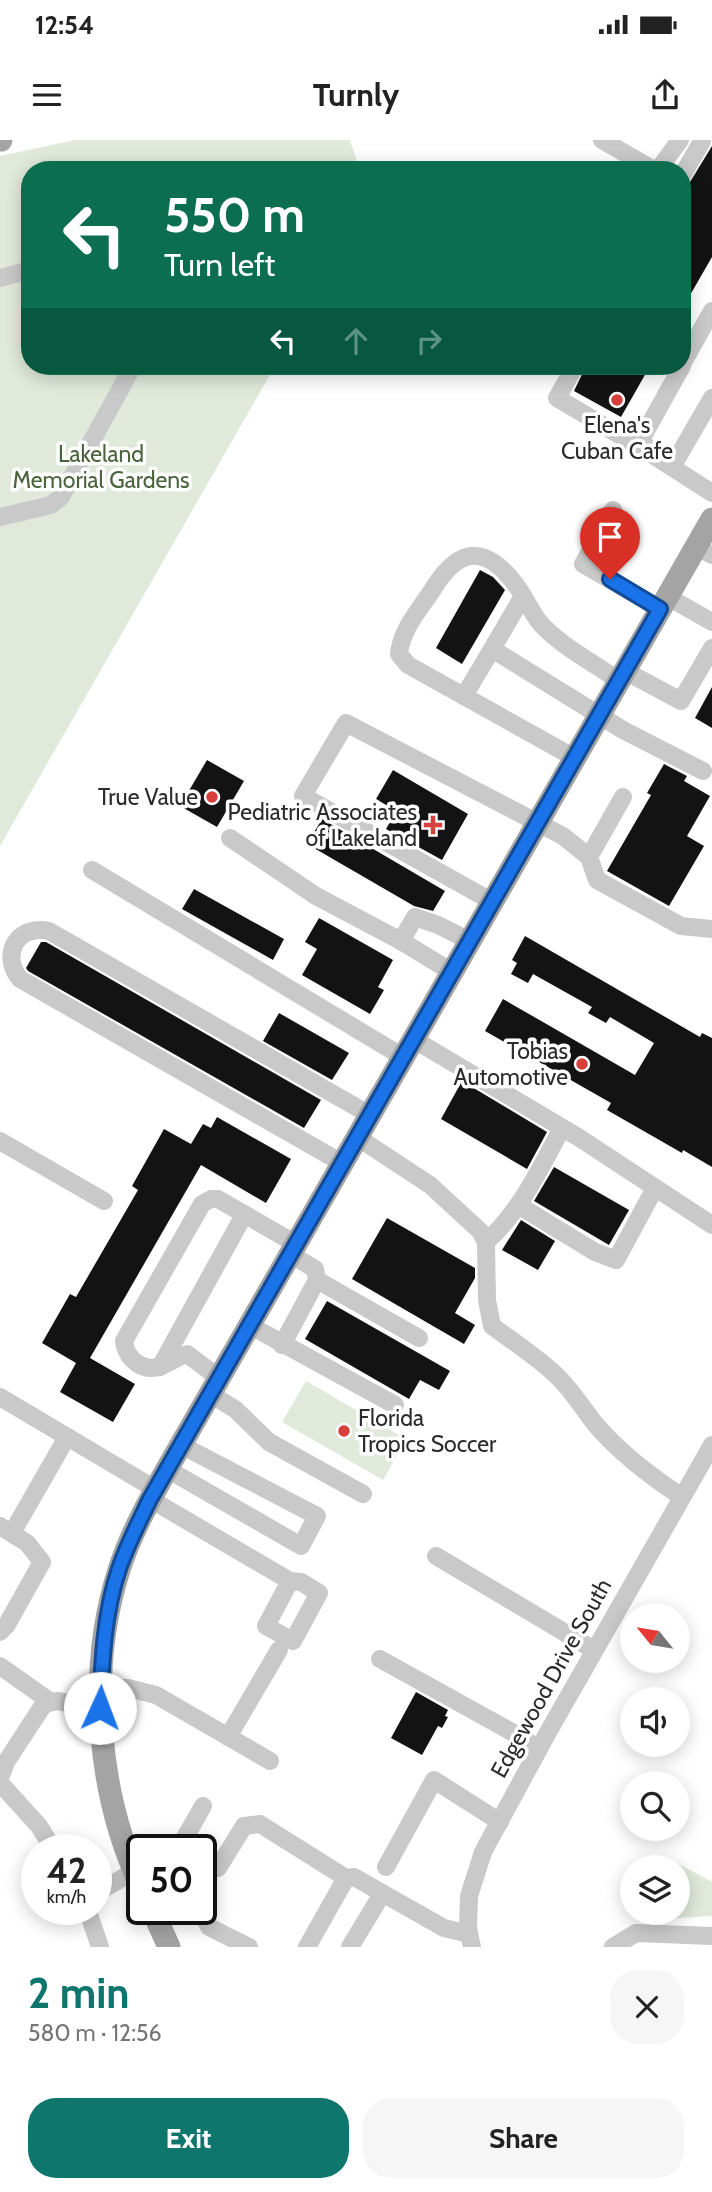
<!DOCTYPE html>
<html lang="en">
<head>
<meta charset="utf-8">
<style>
  body { margin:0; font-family:Cabin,sans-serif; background:#f6f6f6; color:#222; height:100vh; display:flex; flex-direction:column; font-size:26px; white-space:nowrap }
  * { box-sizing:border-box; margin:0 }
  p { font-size:23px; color:#767676 }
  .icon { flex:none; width:38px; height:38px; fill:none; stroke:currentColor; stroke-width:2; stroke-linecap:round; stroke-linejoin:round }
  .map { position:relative; height:1807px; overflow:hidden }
  .sheet { display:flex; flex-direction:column; background:#fff; flex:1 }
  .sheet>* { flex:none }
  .guide { position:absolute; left:21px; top:21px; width:670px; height:214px; border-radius:28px; box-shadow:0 4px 18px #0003; background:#0b6e4f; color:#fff; overflow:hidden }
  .needle { width:46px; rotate:300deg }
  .fabs { position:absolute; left:620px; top:1463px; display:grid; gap:14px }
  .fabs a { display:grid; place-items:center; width:70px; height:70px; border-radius:50%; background:#fff; box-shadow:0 4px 18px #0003; font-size:35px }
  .speed { position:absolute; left:21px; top:1694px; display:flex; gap:14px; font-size:35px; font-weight:700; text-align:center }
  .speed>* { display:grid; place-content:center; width:91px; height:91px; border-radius:50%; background:#fff; box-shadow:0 4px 18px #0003; line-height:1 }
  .speed small { font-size:18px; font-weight:400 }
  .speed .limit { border:4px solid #111; border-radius:10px; background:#fff; color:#111 }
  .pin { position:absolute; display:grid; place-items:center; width:60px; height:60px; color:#fff; margin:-72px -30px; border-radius:50% 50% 50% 0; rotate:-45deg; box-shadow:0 0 7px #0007 }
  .pin .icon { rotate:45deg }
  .me { position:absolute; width:77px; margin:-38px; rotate:2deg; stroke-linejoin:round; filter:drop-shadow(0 0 5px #0008) }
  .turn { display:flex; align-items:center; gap:24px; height:147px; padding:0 28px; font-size:32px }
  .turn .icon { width:91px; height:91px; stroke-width:2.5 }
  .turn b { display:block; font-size:49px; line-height:60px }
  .lanes { display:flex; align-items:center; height:66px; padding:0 28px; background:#0003; justify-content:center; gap:35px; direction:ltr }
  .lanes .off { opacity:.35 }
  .round { display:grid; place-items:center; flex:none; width:74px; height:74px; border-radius:28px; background:#f6f6f6 }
  .headline { display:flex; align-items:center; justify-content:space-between; height:119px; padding:0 28px }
  h1 { font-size:42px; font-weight:700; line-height:52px; color:#0f766e }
  .button { display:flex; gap:14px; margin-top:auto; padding:14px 28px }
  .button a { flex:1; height:80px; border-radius:28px; background:#0f766e; color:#fff; font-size:28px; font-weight:700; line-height:80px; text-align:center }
  .button a+a { background:#f6f6f6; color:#222 }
  .status { display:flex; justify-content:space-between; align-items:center; height:49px; padding:0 35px; background:#fff; direction:ltr }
  .status svg { height:19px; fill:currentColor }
  header { display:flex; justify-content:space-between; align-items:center; height:91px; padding:0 28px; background:#fff; font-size:32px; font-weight:700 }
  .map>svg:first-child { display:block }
  .green { fill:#e0e9da }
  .building { fill:#131313 }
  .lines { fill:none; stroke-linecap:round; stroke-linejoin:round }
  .minor { stroke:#c9c9c9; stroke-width:18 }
  .major { stroke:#a4a4a4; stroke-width:23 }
  .route-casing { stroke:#114b97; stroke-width:18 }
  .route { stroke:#1a73e8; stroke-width:12 }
  .poi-dot { fill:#d73f3a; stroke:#fff; stroke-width:2.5 }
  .labels { text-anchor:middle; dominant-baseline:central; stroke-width:7; stroke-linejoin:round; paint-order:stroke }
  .poi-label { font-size:23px; fill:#2c2c2c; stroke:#fff; text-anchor:end }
  .park-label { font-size:23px; fill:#4b633d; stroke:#fff }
  .street-label { font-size:23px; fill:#2c2c2c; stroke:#fff }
</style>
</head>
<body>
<div class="status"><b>12:54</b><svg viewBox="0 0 49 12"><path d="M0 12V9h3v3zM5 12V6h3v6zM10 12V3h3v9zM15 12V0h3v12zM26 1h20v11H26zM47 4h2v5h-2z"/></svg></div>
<header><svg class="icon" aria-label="menu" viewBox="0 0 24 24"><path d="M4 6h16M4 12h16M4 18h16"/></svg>Turnly<svg class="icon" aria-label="share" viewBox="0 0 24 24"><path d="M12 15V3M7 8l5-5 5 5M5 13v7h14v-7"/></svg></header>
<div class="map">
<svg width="712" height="1807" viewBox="0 0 712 1807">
  <rect width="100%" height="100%" fill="#fff"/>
  <!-- green -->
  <g class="green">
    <path d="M75,0H350L360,30H30V226H275L0,706V16Z"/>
    <path d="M306,1241L406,1299L383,1340L282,1282Z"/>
    <path d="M675,1722L712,1742V1776L646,1780L650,1773H677V1727H672Z"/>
  </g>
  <!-- building -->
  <g class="building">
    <path d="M712,6V117L682,169V55Z"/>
    <path d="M586,226H650L621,277L574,251Z"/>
    <path d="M480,430L493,437L505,450L462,524L436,508Z"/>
    <path d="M712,547V588L695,578Z"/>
    <path d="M207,620L244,641L217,687L180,666Z"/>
    <path d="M664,624L687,636L684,641L710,656L687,696L704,706L669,766L607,731L651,655L647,653Z"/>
    <path d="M393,630L468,674L442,720L386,689L396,671L376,659Z"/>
    <path d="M322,679L445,751L433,771L414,766L307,704Z"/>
    <path d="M194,749L284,799L273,820L182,769Z"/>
    <path d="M319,778L393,820L378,847L384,850L370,874L302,835L317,809L305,802Z"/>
    <path d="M525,796L700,897L702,893L712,898V1027L683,1010L682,1013L607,970L611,963L485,891L503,859L635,935L654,903L610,877L606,883L588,873L592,867L533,834L528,843L511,834L517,823L512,820Z"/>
    <path d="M41,802H46L321,960L304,988L28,831L26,828Z"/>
    <path d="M279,873L349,913L332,940L263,901Z"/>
    <path d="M462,941L547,992L527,1029L441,979Z"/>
    <path d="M217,977L291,1019L266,1063L201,1025L90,1218L135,1244L113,1282L60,1252L76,1223L42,1203L70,1154L76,1157L138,1050L132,1046L164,989L191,1004L203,984L211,988Z"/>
    <path d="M554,1027L629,1070L609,1105L534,1061Z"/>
    <path d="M387,1078L475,1128V1138L455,1173L475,1185L464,1204L352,1139Z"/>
    <path d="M521,1080L555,1101L538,1130L502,1110Z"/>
    <path d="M327,1161L450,1231L439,1250L420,1240L409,1259L305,1199Z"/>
    <path d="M416,1552L448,1570L445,1576L448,1577L442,1588L438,1586L422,1615L391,1598Z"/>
  </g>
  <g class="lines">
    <!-- minor -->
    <g class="minor">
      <path d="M602,0L654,30"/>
      <path d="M658,30L680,0"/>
      <path d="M682,36L702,1"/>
      <path d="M0,138L30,130"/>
      <path d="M682,224L712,171"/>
      <path d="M575,226L557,258L648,312"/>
      <path d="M682,226L642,298L648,312L712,353"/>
      <path d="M672,327L712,258"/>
      <path d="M613,370L583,424L660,469"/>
      <path d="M0,377L51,365L61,357L133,226"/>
      <path d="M696,407L712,415"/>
      <path d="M668,457L712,482"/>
      <path d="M492,509L523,456"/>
      <path d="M625,531L681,561L712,508"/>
      <path d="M464,556L492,509L623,590L703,631"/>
      <path d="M575,618L408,525L399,514C401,490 420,469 433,449C461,404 488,406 518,448C526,459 532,474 541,484C562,507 594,523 619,541"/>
      <path d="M230,698L316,756L401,801"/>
      <path d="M589,717L597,740L681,786L712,789"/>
      <path d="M92,730L403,917"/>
      <path d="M493,762L303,656L346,583L563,696L589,717L623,657"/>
      <path d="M452,832L401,801L415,777L438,785L470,801"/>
      <path d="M413,899L578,997L712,1085"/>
      <path d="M357,997L430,1045L480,1091L486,1102L487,1160L492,1186C515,1203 539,1218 559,1238C573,1252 584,1270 596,1285C621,1314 650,1336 682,1357"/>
      <path d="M0,1001L104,1061"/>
      <path d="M342,1023L20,839C0,815 17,784 49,791L370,975"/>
      <path d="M518,1065L595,1112L616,1120L655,1048"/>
      <path d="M486,1102C520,1072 541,1027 562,988"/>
      <path d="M317,1140L419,1198"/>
      <path d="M249,1185L395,1265"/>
      <path d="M282,1205L317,1140L315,1129L290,1114"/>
      <path d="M160,1227L244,1075"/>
      <path d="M219,1238L187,1214C177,1217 170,1223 161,1226C143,1233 126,1219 124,1201L202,1064L211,1059H218L296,1104"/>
      <path d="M210,1254L235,1269L269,1302L363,1354"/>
      <path d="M0,1257L155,1349"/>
      <path d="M167,1329L301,1406L317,1376L181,1305"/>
      <path d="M150,1359L290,1441L301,1442L319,1453L293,1501L266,1486L290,1441"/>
      <path d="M0,1386L27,1403L42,1422L6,1486L0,1492"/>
      <path d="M12,1393L67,1297"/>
      <path d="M436,1416L594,1510"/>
      <path d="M380,1519L510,1591L539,1609"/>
      <path d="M0,1526L51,1562"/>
      <path d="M101,1548H128L156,1555L270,1621"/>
      <path d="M228,1597L279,1510"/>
      <path d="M0,1638L6,1622L44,1564L57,1561L100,1568"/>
      <path d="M0,1643L39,1686L54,1710"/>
      <path d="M178,1710L203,1666"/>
      <path d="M386,1727L434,1640L500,1682"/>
      <path d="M218,1728L244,1686L260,1684L346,1738"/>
      <path d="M96,1753L142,1727"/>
      <path d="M87,1769L100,1807"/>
      <path d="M200,1769L209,1787L249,1807"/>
      <path d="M307,1807L346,1738L354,1737L444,1788L469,1794"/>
      <path d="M350,1807L382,1754"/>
      <path d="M472,1807L468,1789L469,1756L483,1712L547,1594L712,1305"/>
      <path d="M613,1807L636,1793L712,1796"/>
    </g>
    <!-- major -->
    <g class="major">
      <path d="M0,0H1"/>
      <path d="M142,1748C97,1654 87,1530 119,1430C130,1395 149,1361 167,1329L712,379"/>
      <path d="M152,1769L169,1807"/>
    </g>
  </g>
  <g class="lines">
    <!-- route casing -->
    <g class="route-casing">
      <path id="route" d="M100,1568C102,1522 104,1473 119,1429C127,1405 139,1382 150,1359L660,469L610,439"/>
    </g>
    <!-- route -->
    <use href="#route" class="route"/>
  </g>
  <!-- markers -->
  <g class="poi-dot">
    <circle cx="617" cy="260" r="7"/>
    <circle cx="212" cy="657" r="7"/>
    <path d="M429.5 674.5h7v7h7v7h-7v7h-7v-7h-7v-7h7z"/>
    <circle cx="582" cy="924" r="7"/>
    <circle cx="344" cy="1291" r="7"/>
  </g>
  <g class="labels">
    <!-- poi labels -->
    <g class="poi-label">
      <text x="617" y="285" text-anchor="middle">Elena's<tspan x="617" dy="26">Cuban Cafe</tspan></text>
      <text x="198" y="657">True Value</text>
      <text x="417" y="672">Pediatric Associates<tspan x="417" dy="26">of Lakeland</tspan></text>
      <text x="568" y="911">Tobias<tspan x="568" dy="26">Automotive</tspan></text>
      <text x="358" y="1278" text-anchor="start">Florida<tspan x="358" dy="26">Tropics Soccer</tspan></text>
    </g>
    <!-- park labels -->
    <g class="park-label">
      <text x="101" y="314">Lakeland<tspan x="101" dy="26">Memorial Gardens</tspan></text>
    </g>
    <!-- street labels -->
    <g class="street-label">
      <text transform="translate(551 1538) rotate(-61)">Edgewood Drive South</text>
    </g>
  </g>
</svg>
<div class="fabs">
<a><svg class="needle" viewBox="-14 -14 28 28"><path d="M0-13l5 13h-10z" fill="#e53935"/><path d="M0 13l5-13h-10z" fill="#767676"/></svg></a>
<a><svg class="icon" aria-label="sound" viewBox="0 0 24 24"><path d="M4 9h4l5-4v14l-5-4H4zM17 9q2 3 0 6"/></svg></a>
<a><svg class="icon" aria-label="search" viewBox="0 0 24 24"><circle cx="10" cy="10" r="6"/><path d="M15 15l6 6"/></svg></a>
<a><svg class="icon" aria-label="layers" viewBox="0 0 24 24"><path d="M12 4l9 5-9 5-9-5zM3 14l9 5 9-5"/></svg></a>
</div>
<div class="speed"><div>42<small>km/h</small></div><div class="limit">50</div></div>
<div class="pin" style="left:610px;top:439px;background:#d93025"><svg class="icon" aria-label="arrive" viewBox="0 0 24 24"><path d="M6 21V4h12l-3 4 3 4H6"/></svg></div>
<svg class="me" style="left:100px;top:1568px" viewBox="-20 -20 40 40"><circle r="19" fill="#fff"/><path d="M0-13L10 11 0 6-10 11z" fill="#1a73e8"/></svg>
<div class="guide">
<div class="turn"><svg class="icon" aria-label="left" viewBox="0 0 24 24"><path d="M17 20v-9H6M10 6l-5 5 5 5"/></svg><div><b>550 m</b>Turn left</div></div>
<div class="lanes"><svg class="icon" aria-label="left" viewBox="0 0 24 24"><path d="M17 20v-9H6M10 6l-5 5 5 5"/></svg><svg class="icon off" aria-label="ahead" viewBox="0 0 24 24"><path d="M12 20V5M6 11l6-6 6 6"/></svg><svg class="icon off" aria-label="right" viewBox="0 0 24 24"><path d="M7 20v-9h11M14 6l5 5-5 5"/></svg></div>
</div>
</div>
<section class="sheet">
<div class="headline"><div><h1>2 min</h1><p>580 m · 12:56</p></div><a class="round"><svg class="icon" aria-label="close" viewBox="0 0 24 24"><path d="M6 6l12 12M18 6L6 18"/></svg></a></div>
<div class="button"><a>Exit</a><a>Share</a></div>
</section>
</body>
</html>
